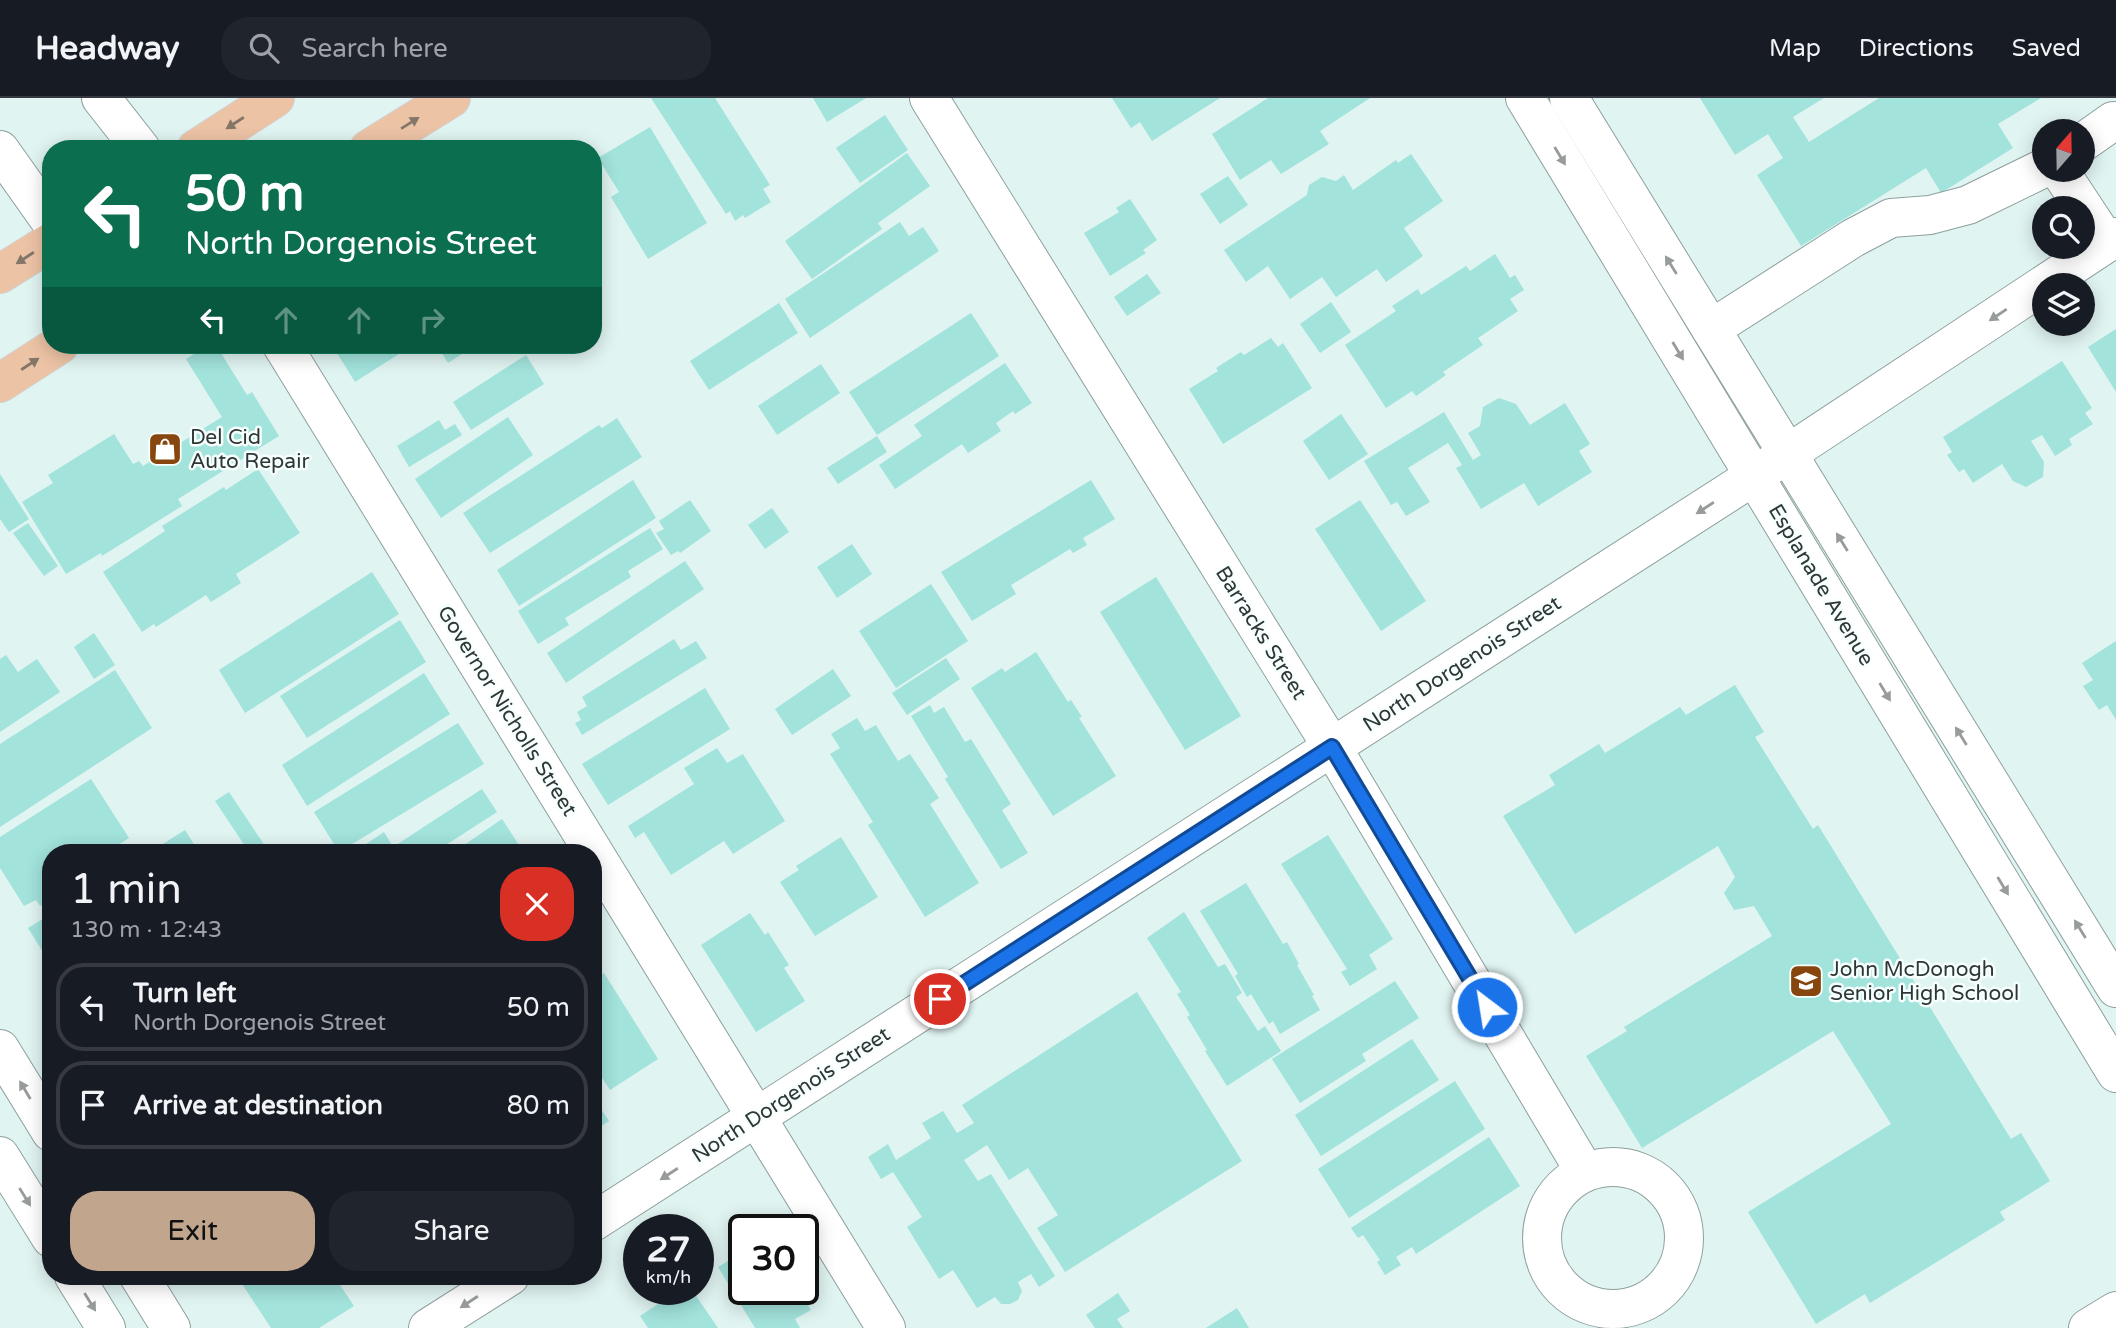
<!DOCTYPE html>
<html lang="en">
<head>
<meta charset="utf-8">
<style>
  body { margin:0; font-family:"Varela Round",sans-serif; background:#20242c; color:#f1f3f6; height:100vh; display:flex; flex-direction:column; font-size:26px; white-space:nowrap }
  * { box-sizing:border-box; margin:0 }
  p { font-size:23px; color:#9ea1a6 }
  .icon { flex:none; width:38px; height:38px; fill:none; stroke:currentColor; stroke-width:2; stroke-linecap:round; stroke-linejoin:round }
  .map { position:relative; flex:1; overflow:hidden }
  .details { position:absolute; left:42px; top:746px; width:560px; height:441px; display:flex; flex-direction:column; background:#171b24; border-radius:28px; box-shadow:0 4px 18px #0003 }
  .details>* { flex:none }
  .hud { position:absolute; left:42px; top:42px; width:560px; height:214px; border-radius:28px; box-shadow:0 4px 18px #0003; background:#0b6e4f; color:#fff; overflow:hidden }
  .needle { width:46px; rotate:20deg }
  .controls { position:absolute; left:2032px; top:21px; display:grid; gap:14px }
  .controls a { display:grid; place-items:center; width:63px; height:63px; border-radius:50%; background:#171b24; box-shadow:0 4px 18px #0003; font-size:35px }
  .speed { position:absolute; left:623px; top:1116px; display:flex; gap:14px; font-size:35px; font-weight:700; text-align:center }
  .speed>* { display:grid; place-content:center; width:91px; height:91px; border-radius:50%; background:#171b24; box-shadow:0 4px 18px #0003; line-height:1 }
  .speed small { font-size:18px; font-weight:400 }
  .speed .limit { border:4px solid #111; border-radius:10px; background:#fff; color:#111 }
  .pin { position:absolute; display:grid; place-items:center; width:60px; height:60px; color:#fff; margin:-30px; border:4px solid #fff; border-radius:50%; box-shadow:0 2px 7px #0007 }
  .me { position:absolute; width:77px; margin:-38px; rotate:329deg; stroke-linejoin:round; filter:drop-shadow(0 0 5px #0008) }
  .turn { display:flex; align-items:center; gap:24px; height:147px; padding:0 28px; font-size:32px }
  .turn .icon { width:91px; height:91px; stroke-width:2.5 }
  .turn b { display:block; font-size:49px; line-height:60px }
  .lanes { display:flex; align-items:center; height:66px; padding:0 28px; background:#0003; justify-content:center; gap:35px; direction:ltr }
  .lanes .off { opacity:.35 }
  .round { display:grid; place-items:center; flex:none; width:74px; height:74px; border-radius:28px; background:#20242c }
  .overview { display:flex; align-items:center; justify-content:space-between; height:119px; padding:0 28px }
  h1 { font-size:42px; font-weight:600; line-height:52px }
  .action { display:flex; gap:14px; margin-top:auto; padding:14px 28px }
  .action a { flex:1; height:80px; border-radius:28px; background:#c1a58d; color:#111; font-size:28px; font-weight:600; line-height:80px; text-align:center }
  .action a+a { background:#20242c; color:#f1f3f6 }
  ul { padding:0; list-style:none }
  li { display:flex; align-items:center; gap:21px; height:88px; margin:0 14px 10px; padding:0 14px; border:4px solid #363941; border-radius:28px }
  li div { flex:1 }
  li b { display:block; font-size:26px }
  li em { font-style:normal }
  header { display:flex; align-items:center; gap:42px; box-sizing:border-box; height:98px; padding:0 35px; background:#171b24; border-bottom:2px solid #363941 }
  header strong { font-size:33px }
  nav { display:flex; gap:38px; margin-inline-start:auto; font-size:24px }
  .search { width:490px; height:63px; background:#20242c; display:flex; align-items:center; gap:18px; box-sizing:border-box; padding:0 24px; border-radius:28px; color:#9ea1a6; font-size:26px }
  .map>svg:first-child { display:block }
  .building { fill:#a2e3dc }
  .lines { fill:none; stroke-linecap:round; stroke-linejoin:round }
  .minor-casing { stroke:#8da09d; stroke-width:40 }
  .major-casing { stroke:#d1d3d3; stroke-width:40 }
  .minor { stroke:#fff; stroke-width:38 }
  .major { stroke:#edc3a6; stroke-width:38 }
  .oneway { fill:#847668 }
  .oneway2 { fill:#979b9a }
  .route-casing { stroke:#114b97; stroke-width:18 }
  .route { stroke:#1a73e8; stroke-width:12 }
  .labels { text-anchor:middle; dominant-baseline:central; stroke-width:5; stroke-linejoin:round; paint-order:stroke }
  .poi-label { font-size:21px; fill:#2f3736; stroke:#f6fffd; text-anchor:start }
  .street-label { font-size:21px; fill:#2f3736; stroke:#f6fffd }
</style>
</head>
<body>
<header>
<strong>Headway</strong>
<div class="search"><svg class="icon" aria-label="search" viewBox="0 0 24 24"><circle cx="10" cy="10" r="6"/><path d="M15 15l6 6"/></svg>Search here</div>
<nav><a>Map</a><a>Directions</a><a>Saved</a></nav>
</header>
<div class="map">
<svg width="2116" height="1230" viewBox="0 0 2116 1230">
  <rect width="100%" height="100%" fill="#e0f4f2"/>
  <!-- building -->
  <g class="building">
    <path d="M651,0H715L770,87L763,91L771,104L745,120L743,117L735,123L730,113L726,116Z"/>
    <path d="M813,0H866L827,24Z"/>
    <path d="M1112,0H1220L1152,43L1140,24L1131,30Z"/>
    <path d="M1268,0H1370L1320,33L1329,46L1281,76L1271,62L1240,82L1212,36Z"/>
    <path d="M1700,0H1824L1793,19L1809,44L1879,0H2041L1998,26L2013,50L1941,95L1926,70L1801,148L1757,77L1783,60L1768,36L1735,57Z"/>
    <path d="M885,17L908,52L860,85L836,50Z"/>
    <path d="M650,29L707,125L648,161L611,99L619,94L598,60Z"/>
    <path d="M907,55L930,88L878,125L882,131L812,181L785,143Z"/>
    <path d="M1411,56L1443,103L1404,130L1423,158L1386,184L1377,171L1336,199L1322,179L1290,201L1268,168L1246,184L1224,152L1307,97L1309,87L1322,79L1336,83L1344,77L1353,92L1396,62L1398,65Z"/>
    <path d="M1228,78L1248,107L1220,126L1200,96Z"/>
    <path d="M1130,101L1157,142L1143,152L1146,155L1110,178L1084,135L1119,114L1116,110Z"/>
    <path d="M900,124L909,138L923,129L939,153L810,240L785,201Z"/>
    <path d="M1495,156L1510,180L1515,177L1524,192L1510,201L1518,213L1478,240L1483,247L1443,274L1446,277L1416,298L1412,293L1386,310L1345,247L1396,213L1392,208L1418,191L1421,197L1466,168L1470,173Z"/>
    <path d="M1147,176L1161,195L1127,218L1114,199Z"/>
    <path d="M1331,204L1351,234L1320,255L1300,226Z"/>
    <path d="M779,205L798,235L709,292L690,263Z"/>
    <path d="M971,215L999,258L877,337L849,294Z"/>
    <path d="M2116,231V294L2088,249Z"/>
    <path d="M1271,240L1278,249L1283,245L1312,290L1223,346L1189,291L1218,273L1216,270L1241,254L1244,257Z"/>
    <path d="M208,247H216L247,297L252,294L279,338L178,401L182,408L102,458L101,455L66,476L22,404L53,385L48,377L114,336L133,366L139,363L143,368L222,319L186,261Z"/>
    <path d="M332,247H413L355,284Z"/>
    <path d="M437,247H476L448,265Z"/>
    <path d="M526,257L544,286L471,332L453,304Z"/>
    <path d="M2062,263L2092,310L2085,315L2093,326L2069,341L2072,347L2055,358L2042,337L2031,343L2044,364L2043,379L2026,389L2013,383L2002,366L1973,385L1964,371L1959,374L1947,357L1952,354L1943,339Z"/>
    <path d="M1005,265L1032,305L1015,316L1013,313L996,325L1001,333L968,355L962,346L895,391L879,367L922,338L914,327Z"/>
    <path d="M821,266L840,295L777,337L758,308Z"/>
    <path d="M1499,300L1516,306L1530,327L1565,305L1590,346L1579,353L1592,374L1538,408L1524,385L1481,411L1456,370L1462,367L1448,345L1408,370L1430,404L1406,418L1397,404L1391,407L1364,363L1444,314L1473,362L1481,357L1468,335L1480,328L1483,309Z"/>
    <path d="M1341,316L1368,356L1329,382L1303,343Z"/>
    <path d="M508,319L533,357L441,420L415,381Z"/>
    <path d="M617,320L642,359L490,455L463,415L599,327L602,330Z"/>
    <path d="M439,322L445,332L455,326L462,337L409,369L397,348Z"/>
    <path d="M877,338L887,354L838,386L827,370Z"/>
    <path d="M258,371L300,435L236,476L241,485L211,504L206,497L156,529L154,526L142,534L103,474L165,433L162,428L224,389L226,392Z"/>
    <path d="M0,376L29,421L9,434L0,421Z"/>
    <path d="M633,382L656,420L519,508L497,472Z"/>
    <path d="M1091,382L1115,421L1083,440L1087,447L1073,455L1070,451L1011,487L1016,496L972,523L941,474Z"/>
    <path d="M690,402L711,433L680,455L678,453L671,457L656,435L664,431L659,423Z"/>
    <path d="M1360,402L1426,503L1381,533L1315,431Z"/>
    <path d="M772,410L789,434L765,451L748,427Z"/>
    <path d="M28,425L58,468L44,478L13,435Z"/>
    <path d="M650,430L663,451L628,473L631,479L565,520L569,527L538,546L518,513Z"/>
    <path d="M852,446L872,476L837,500L817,469Z"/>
    <path d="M685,463L704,491L566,585L547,555Z"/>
    <path d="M372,474L399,516L245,615L219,572Z"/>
    <path d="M1156,479L1241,618L1185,652L1100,514Z"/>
    <path d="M931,486L968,543L896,590L859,533Z"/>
    <path d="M400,522L426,564L307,640L280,598Z"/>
    <path d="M94,535L115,567L94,581L74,549Z"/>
    <path d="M674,541L681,552L696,543L707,560L582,637L575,625L581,622L577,614L587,608L582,599Z"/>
    <path d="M2116,543V622L2107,607L2099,612L2083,588L2093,582L2082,565Z"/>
    <path d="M1036,554L1068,604L1071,602L1082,619L1079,620L1116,678L1053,718L971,590L1002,570L1005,574Z"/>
    <path d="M6,557L18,574L37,561L60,594L0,634V561Z"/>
    <path d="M946,560L960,581L907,617L892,595Z"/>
    <path d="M833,571L851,598L792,637L775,611Z"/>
    <path d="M115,572L152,630L0,729V646Z"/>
    <path d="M424,575L450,616L307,708L282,667Z"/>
    <path d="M1735,587L1764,634L1755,639L1813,731L1818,727L2011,1041L2021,1035L2050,1083L2000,1114L2005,1122L1870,1205L1865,1196L1816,1226L1748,1114L1891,1026L1833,933L1642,1050L1586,958L1627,933L1624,929L1772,838L1754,808L1734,812L1724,795L1735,779L1718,748L1575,836L1503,718L1555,687L1549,677L1599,646L1605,655L1680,609L1686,617Z"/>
    <path d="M705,590L730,631L608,707L582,666Z"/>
    <path d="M930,607L934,615L944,609L965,644L971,641L1011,706L1002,712L1028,755L1001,771L945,681L948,679L911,618Z"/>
    <path d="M857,620L865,633L876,627L898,663L910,656L939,700L930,706L979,785L925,819L868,727L873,724L830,656L840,650L831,636Z"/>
    <path d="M458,625L484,666L339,754L314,714Z"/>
    <path d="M717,650L727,665L743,656L785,723L733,756L724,743L671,777L644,734L635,740L628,728L694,686L684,670Z"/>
    <path d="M91,681L129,740L107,754H51V802L40,808L36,802L24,808L0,770V739Z"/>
    <path d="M482,691L497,714L435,754H354L384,734L393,749Z"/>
    <path d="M229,694L269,754H249L215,703Z"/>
    <path d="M502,721L519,747L509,754H454Z"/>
    <path d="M185,732L199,754H150Z"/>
    <path d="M1328,737L1393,841L1369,857L1377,871L1350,888L1341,874L1347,871L1281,766Z"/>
    <path d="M841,739L878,799L815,838L780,784L799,772L796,768Z"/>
    <path d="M1246,785L1283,846L1287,844L1299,866L1297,867L1314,897L1312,898L1320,912L1280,936L1273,923L1269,926L1251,896L1247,899L1235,878L1238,876L1200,813Z"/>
    <path d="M1184,814L1218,869L1225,866L1242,895L1236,899L1258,933L1265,928L1281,953L1227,988L1205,953L1207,952L1187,919L1190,917L1177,896L1181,894L1147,840Z"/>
    <path d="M750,815L765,837L768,834L789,867L784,870L805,903L756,934L701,847Z"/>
    <path d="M51,816V867L28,830Z"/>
    <path d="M604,875L658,961L610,992L593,966V882Z"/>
    <path d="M1395,883L1419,920L1362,956L1366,963L1300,1005L1272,961Z"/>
    <path d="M1137,894L1242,1063L1065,1174L1037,1130L1058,1117L1028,1070L1009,1082L987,1047L964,1062L978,1083L991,1076L1055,1178L1039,1189L1031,1176L1018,1184L1022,1193L1018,1202L1010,1206H1001L995,1199L977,1210L953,1172L939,1181L907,1129L922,1119L893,1074L881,1081L868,1059L888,1046L896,1062L931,1040L922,1025L943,1013L957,1035L974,1025L962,1007Z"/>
    <path d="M1412,941L1439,982L1321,1058L1295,1017Z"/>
    <path d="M1455,983L1485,1031L1349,1120L1318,1071Z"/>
    <path d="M593,999L609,1023L593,1033Z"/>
    <path d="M1489,1039L1520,1088L1416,1156L1412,1149L1396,1159L1401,1167L1385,1177L1377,1164L1380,1162L1363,1137L1358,1140L1351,1130Z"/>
    <path d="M744,1153V1192H799L811,1212L795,1221L800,1230H755L718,1169Z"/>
    <path d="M249,1178H334L354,1208L319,1230H271L240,1183Z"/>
    <path d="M679,1192H692L718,1230H648L640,1218Z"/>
    <path d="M1118,1195L1130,1213L1117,1221L1123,1230H1095L1086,1217Z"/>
    <path d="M1237,1210L1249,1230H1206Z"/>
  </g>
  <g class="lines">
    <!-- minor casing -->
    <g class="minor-casing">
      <g id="minor">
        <path d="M101,0L141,51"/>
        <path d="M929,0L1332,649L1585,1074"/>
        <path d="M1525,0L2116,975"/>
        <path d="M1569,0L2116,890"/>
        <path d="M2082,45L2113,23"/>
        <path d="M0,52L51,124"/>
        <path d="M2059,72L2107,145"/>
        <path d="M1711,231L1853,140L1891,120L1930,117L1968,107L2044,70"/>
        <path d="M282,247L886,1230"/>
        <path d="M0,951L51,1034"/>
        <path d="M0,1058L51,1140"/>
        <circle cx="1613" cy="1140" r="71"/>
        <path d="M593,1124L1754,378L2116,139"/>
        <path d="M74,1178L106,1230"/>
        <path d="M139,1178L171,1230"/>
        <path d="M428,1230L510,1178"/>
        <path d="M2088,1230L2116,1213"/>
      </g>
    </g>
    <!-- major casing -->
    <g class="major-casing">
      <g id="major">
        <path d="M196,51L275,0"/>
        <path d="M369,51L451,0"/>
        <path d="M0,176L51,144"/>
        <path d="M0,285L59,247"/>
      </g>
    </g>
    <!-- minor -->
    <use href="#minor" class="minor"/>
    <!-- major -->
    <use href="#major" class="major"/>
  </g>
  <!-- one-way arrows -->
  <defs><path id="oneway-solid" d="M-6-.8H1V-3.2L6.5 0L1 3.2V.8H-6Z" transform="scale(1.75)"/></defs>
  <g class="oneway">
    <use href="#oneway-solid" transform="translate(235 25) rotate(147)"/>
    <use href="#oneway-solid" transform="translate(410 25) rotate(-32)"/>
    <use href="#oneway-solid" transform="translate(25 160) rotate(147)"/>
    <use href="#oneway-solid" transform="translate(30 266) rotate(-33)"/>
  </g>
  <g class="oneway2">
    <use href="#oneway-solid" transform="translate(1560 58) rotate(59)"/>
    <use href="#oneway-solid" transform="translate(1671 167) rotate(-122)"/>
    <use href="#oneway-solid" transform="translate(1998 217) rotate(146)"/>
    <use href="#oneway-solid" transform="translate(1678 253) rotate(59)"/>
    <use href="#oneway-solid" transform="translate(1705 410) rotate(147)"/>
    <use href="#oneway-solid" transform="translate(1842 444) rotate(-122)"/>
    <use href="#oneway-solid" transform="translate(1885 594) rotate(59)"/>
    <use href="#oneway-solid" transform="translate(1961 638) rotate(-122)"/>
    <use href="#oneway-solid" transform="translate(2003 788) rotate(59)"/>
    <use href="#oneway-solid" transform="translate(2080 831) rotate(-122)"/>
    <use href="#oneway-solid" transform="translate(25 992) rotate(-121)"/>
    <use href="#oneway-solid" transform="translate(669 1076) rotate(147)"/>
    <use href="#oneway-solid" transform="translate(25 1099) rotate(58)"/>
    <use href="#oneway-solid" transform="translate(90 1204) rotate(58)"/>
    <use href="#oneway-solid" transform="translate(469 1204) rotate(147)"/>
  </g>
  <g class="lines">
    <!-- route casing -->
    <g class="route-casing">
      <path id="route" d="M940,901L1332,649L1487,909"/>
    </g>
    <!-- route -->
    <use href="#route" class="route"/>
  </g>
  <!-- icons -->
  <defs>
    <g id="shop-square" transform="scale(1.75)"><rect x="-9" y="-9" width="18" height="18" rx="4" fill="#86460d" stroke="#f6fffd"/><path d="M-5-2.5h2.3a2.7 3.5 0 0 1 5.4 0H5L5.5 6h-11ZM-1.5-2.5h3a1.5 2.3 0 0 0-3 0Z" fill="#fff"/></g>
    <g id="school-square" transform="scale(1.75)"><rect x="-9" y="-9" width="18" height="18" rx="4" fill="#86460d" stroke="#f6fffd"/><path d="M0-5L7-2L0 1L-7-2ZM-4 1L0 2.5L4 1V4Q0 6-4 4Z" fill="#fff"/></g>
  </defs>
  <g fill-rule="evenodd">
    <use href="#shop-square" x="165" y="351"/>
    <use href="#school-square" x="1806" y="883"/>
  </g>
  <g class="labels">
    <!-- poi labels -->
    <g class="poi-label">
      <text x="190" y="339">Del Cid<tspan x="190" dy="24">Auto Repair</tspan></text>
      <text x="1830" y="871">John McDonogh<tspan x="1830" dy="24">Senior High School</tspan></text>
    </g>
    <!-- street labels -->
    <g class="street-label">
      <text transform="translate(1821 487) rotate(59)">Esplanade Avenue</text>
      <text transform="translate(1261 535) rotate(58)">Barracks Street</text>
      <text transform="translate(1462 566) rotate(-33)">North Dorgenois Street</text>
      <text transform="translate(507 613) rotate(58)">Governor Nicholls Street</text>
      <text transform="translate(791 997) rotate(-33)">North Dorgenois Street</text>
    </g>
  </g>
</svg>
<div class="controls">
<a><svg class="needle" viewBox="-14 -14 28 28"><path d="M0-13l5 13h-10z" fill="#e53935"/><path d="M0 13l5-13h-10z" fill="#9ea1a6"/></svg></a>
<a><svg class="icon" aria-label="search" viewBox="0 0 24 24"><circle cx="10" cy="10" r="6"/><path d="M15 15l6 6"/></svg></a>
<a><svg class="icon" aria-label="layers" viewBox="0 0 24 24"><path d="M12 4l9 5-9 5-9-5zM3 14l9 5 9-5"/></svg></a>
</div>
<div class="speed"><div>27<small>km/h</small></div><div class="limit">30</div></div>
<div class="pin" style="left:940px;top:901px;background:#d93025"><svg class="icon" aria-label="arrive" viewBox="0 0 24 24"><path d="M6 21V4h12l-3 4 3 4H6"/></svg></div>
<svg class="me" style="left:1487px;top:909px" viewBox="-20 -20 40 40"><circle r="17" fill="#1a73e8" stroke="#fff" stroke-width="3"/><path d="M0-11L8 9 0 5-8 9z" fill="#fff"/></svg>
<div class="hud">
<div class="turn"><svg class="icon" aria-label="left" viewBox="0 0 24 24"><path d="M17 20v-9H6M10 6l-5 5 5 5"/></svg><div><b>50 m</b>North Dorgenois Street</div></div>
<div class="lanes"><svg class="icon" aria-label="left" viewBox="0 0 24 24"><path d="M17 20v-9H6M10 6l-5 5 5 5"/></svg><svg class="icon off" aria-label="ahead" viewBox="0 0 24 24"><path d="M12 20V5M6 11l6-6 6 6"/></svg><svg class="icon off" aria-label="ahead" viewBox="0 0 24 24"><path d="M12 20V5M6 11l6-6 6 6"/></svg><svg class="icon off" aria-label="right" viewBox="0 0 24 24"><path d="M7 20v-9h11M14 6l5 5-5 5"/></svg></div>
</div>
<section class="details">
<div class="overview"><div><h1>1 min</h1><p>130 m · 12:43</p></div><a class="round" style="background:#d93025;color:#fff"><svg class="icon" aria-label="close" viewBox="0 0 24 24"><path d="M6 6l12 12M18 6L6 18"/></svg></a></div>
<ul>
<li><svg class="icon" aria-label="left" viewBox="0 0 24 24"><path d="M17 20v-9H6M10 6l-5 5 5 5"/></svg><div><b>Turn left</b><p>North Dorgenois Street</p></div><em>50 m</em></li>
<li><svg class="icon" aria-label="arrive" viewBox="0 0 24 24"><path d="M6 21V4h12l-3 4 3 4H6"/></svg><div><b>Arrive at destination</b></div><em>80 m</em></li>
</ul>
<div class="action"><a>Exit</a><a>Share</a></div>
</section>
</div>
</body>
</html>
